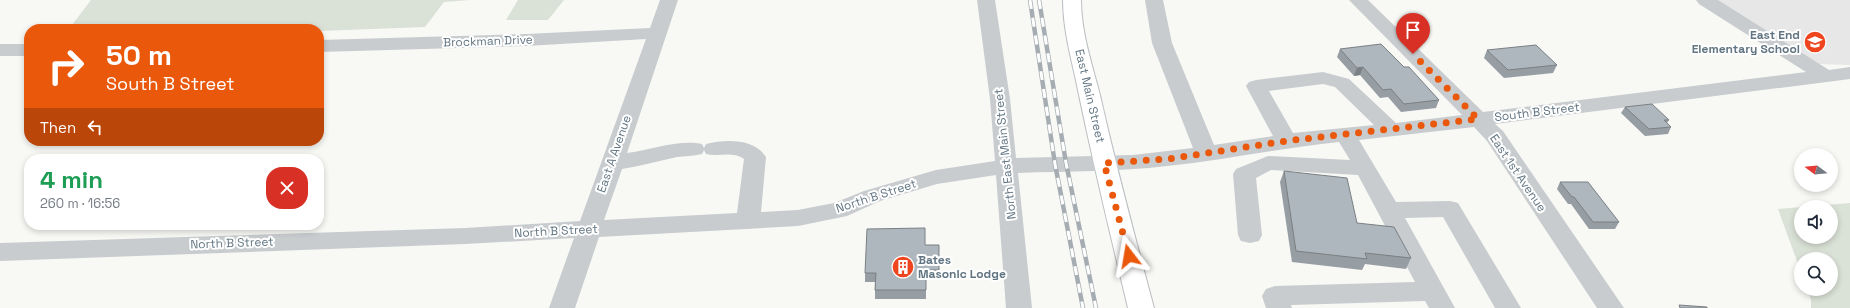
<!DOCTYPE html>
<html lang="en">
<head>
<meta charset="utf-8">
<style>
  body { margin:0; font-family:"Space Grotesk",sans-serif; background:#f6f6f7; color:#1f2937; height:100vh; display:flex; flex-direction:column; font-size:15px; white-space:nowrap }
  * { box-sizing:border-box; margin:0 }
  p { font-size:13px; color:#747a83 }
  .icon { flex:none; width:22px; height:22px; fill:none; stroke:currentColor; stroke-width:2; stroke-linecap:round; stroke-linejoin:round }
  .map { position:relative; flex:1; overflow:hidden }
  .drawer { position:absolute; left:24px; top:154px; width:300px; height:76px; display:flex; flex-direction:column; background:#fff; border-radius:16px; box-shadow:0 2px 6px #0003 }
  .drawer>* { flex:none }
  .guide { position:absolute; left:24px; top:24px; width:300px; height:122px; border-radius:16px; box-shadow:0 2px 6px #0003; background:#ea580c; color:#fff; overflow:hidden }
  .needle { width:26px; rotate:286deg }
  .controls { position:absolute; left:1794px; top:148px; display:grid; gap:8px }
  .controls a { display:grid; place-items:center; width:44px; height:44px; border-radius:50%; background:#fff; box-shadow:0 2px 6px #0003; font-size:20px }
  .pin { position:absolute; display:grid; place-items:center; width:34px; height:34px; color:#fff; margin:-41px -17px; border-radius:50% 50% 50% 0; rotate:-45deg; box-shadow:0 0 4px #0007 }
  .pin .icon { rotate:45deg }
  .me { position:absolute; width:44px; margin:-22px; rotate:346deg; stroke-linejoin:round; filter:drop-shadow(0 0 3px #0008) }
  .turn { display:flex; align-items:center; gap:14px; height:84px; padding:0 16px; font-size:18px }
  .turn .icon { width:52px; height:52px; stroke-width:2.5 }
  .turn b { display:block; font-size:28px; line-height:34px }
  .then { display:flex; align-items:center; height:38px; padding:0 16px; background:#0003; gap:8px; font-size:15px }
  .round { display:grid; place-items:center; flex:none; width:42px; height:42px; border-radius:16px; background:#f6f6f7 }
  .summary { display:flex; align-items:center; justify-content:space-between; height:68px; padding:0 16px }
  h1 { font-size:24px; font-weight:600; line-height:30px; color:#1e9e55 }
  .map>svg:first-child { display:block }
  .built { fill:#e6e7e6 }
  .green { fill:#dae1d6; fill-rule:evenodd }
  .lines { fill:none; stroke-linecap:round; stroke-linejoin:round }
  .major-casing { stroke:#b9bec1; stroke-width:2 }
  .minor { fill:#c8cccf; fill-rule:evenodd }
  .major { fill:#fff; fill-rule:evenodd }
  .rail-casing { stroke:#a6adb2; stroke-width:4.5 }
  .rail { stroke:#fff; stroke-width:3; stroke-dasharray:9; stroke-linecap:butt }
  .wall { fill:#969da3 }
  .shaded-wall { fill:#7a8084 }
  .building { fill:#aeb7bd; stroke:#7a8084 }
  .route { stroke:#ea580c; stroke-width:7; stroke-dasharray:0 12.6 }
  .labels { text-anchor:middle; dominant-baseline:central; stroke-width:4; stroke-linejoin:round; paint-order:stroke }
  .poi-label { font-size:12px; font-weight:bold; fill:#617582; stroke:#fff; text-anchor:end }
  .street-label { font-size:12px; fill:#617582; stroke:#fff }
</style>
</head>
<body>
<div class="map">
<svg width="1850" height="308" viewBox="0 0 1850 308">
  <rect width="100%" height="100%" fill="#f8f8f5"/>
  <!-- built -->
  <path class="built" d="M1712,0H1850V65L1817,64Z"/>
  <!-- green -->
  <g class="green">
    <path d="M91,0H470L444,2L425,27L319,31V29H69Z"/>
    <path d="M518,0H564L548,20H506Z"/>
    <path d="M1850,203V308H1811V300L1807,289H1831V259H1801V272L1778,209ZM1801,207H1831V237H1801Z"/>
  </g>
  <g class="lines">
    <!-- major casing -->
    <g class="major-casing">
      <path id="major" d="M1063,0H1081C1081,32 1092,64 1100,95C1116,167 1135,237 1154,308H1128C1111,237 1094,167 1079,95C1073,64 1063,32 1063,0Z"/>
    </g>
    <!-- minor -->
    <g class="minor">
      <path d="M660,0H678L627,153C649,150 681,139 702,144L704,148L706,144C726,139 754,138 766,157L761,212L798,210L834,203L864,191L936,170L995,161L990,99L977,0H995L1010,99L1016,158L1133,155L1193,148L1152,43L1145,0H1163L1172,43L1214,145L1273,136L1246,86L1249,82L1256,80L1323,72L1349,79L1396,123L1462,115L1349,0H1368L1483,112L1806,72L1699,4L1696,0H1718L1829,70L1850,67V79L1495,124L1503,131L1624,308H1597L1487,141L1474,127L1359,140L1396,202L1450,201L1458,203L1521,308H1495L1443,217L1405,218L1455,308H1429L1425,301L1291,305L1292,308H1266L1262,296L1266,289L1275,286L1415,282L1358,175L1271,170L1256,178L1262,235L1259,241L1250,243L1241,241L1238,235L1233,174L1236,169L1268,156L1350,160L1339,142C1281,148 1224,160 1167,166C1118,172 1068,171 1018,173L1032,308H1006L996,175L937,184L880,201L847,216L798,226L599,237L575,308H549L574,238L465,244L0,261V243L465,228L580,221L646,39L526,46L319,52V40L526,34L650,28ZM1323,84L1335,87L1374,125L1293,133L1269,91ZM704,150L706,154C719,157 733,151 744,159L737,213L604,220L622,169C640,166 658,161 677,157C685,156 693,156 702,154Z"/>
      <rect x="0" y="44" width="29" height="12"/>
    </g>
    <!-- major -->
    <use href="#major" class="major"/>
    <!-- rail casing -->
    <g class="rail-casing">
      <g id="rail">
        <path d="M1030,0L1055,164L1083,308"/>
        <path d="M1039,0L1066,163L1096,308"/>
      </g>
    </g>
    <!-- rail -->
    <use href="#rail" class="rail"/>
  </g>
  <!-- wall -->
  <g class="wall">
    <path d="M1340,49L1404,67L1439,100L1436,108L1401,112L1388,97L1380,98L1360,75L1354,76L1337,57Z"/>
    <path d="M1487,50L1557,65L1553,73L1504,78L1484,58Z"/>
    <path d="M1625,107L1669,120L1667,123L1671,127L1668,134L1645,136L1621,113Z"/>
    <path d="M1284,171L1357,223L1411,258L1406,269L1365,264L1362,270L1292,262L1280,182Z"/>
    <path d="M1560,182L1619,222L1615,229H1589L1571,204H1568L1557,189Z"/>
    <path d="M925,245L939,270V279H926V299H875V282H865V273Z"/>
  </g>
  <!-- shaded-wall -->
  <path class="shaded-wall" d="M1363,67L1360,75L1354,76L1357,68Z"/>
  <!-- building -->
  <g class="building">
    <path d="M1381,44L1404,67H1409L1439,100L1404,104L1391,89L1383,90L1363,67L1357,68L1340,49Z"/>
    <path d="M1536,45L1557,65L1508,70L1487,50Z"/>
    <path d="M1652,104L1669,120H1664L1671,127L1649,129L1625,107Z"/>
    <path d="M1284,171L1347,178L1357,223L1394,227L1411,258L1365,253L1367,259L1296,251Z"/>
    <path d="M1560,182H1588L1619,222H1593L1574,197H1572Z"/>
    <path d="M925,228V245H939V270H926V290H875L876,273H865L867,229Z"/>
    <path d="M1679,305L1707,307V308H1680Z"/>
  </g>
  <g class="lines">
    <!-- route -->
    <path class="route" d="M1129,256L1104,163L1168,159L1286,141L1478,119L1413,54"/>
  </g>
  <!-- icons -->
  <defs>
    <g id="school-disc" transform="scale(1.15)"><circle r="9.5" fill="#ee451f" stroke="#fff"/><path d="M0-5L7-2L0 1L-7-2ZM-4 1L0 2.5L4 1V4Q0 6-4 4Z" fill="#fff"/></g>
    <g id="building-disc" transform="scale(1.15)"><circle r="9.5" fill="#ee451f" stroke="#fff"/><path d="M-4-6H4V6H1V3H-1V6H-4ZM-2.5-4.3h1.7v1.8h-1.7ZM.8-4.3h1.7v1.8H.8ZM-2.5-1h1.7V.8h-1.7ZM.8-1h1.7V.8H.8Z" fill="#fff"/></g>
  </defs>
  <g fill-rule="evenodd">
    <use href="#school-disc" x="1815" y="42"/>
    <use href="#building-disc" x="903" y="267"/>
  </g>
  <g class="labels">
    <!-- poi labels -->
    <g class="poi-label">
      <text x="1800" y="35">East End<tspan x="1800" dy="14">Elementary School</tspan></text>
      <text x="918" y="260" text-anchor="start">Bates<tspan x="918" dy="14">Masonic Lodge</tspan></text>
    </g>
    <!-- street labels -->
    <g class="street-label">
      <text transform="translate(488 41) rotate(-2)">Brockman Drive</text>
      <text transform="translate(1090 96) rotate(77)">East Main Street</text>
      <text transform="translate(1537 112) rotate(-7)">South B Street</text>
      <text transform="translate(614 154) rotate(-71)">East A Avenue</text>
      <text transform="translate(1005 154) rotate(-96)">North East Main Street</text>
      <text transform="translate(1518 173) rotate(56)">East 1st Avenue</text>
      <text transform="translate(876 196) rotate(-18)">North B Street</text>
      <text transform="translate(556 231) rotate(-3)">North B Street</text>
      <text transform="translate(232 243) rotate(-2)">North B Street</text>
    </g>
  </g>
</svg>
<div class="controls">
<a><svg class="needle" viewBox="-14 -14 28 28"><path d="M0-13l5 13h-10z" fill="#e53935"/><path d="M0 13l5-13h-10z" fill="#747a83"/></svg></a>
<a><svg class="icon" aria-label="sound" viewBox="0 0 24 24"><path d="M4 9h4l5-4v14l-5-4H4zM17 9q2 3 0 6"/></svg></a>
<a><svg class="icon" aria-label="search" viewBox="0 0 24 24"><circle cx="10" cy="10" r="6"/><path d="M15 15l6 6"/></svg></a>
</div>
<div class="pin" style="left:1413px;top:54px;background:#d93025"><svg class="icon" aria-label="arrive" viewBox="0 0 24 24"><path d="M6 21V4h12l-3 4 3 4H6"/></svg></div>
<svg class="me" style="left:1129px;top:256px" viewBox="-20 -20 40 40"><path d="M0-17L14 15 0 8-14 15z" fill="#ea580c" stroke="#fff" stroke-width="4"/></svg>
<div class="guide">
<div class="turn"><svg class="icon" aria-label="right" viewBox="0 0 24 24"><path d="M7 20v-9h11M14 6l5 5-5 5"/></svg><div><b>50 m</b>South B Street</div></div>
<div class="then">Then<svg class="icon" aria-label="left" viewBox="0 0 24 24"><path d="M17 20v-9H6M10 6l-5 5 5 5"/></svg></div>
</div>
<section class="drawer">
<div class="summary"><div><h1>4 min</h1><p>260 m · 16:56</p></div><a class="round" style="background:#d93025;color:#fff"><svg class="icon" aria-label="close" viewBox="0 0 24 24"><path d="M6 6l12 12M18 6L6 18"/></svg></a></div>
</section>
</div>
</body>
</html>
